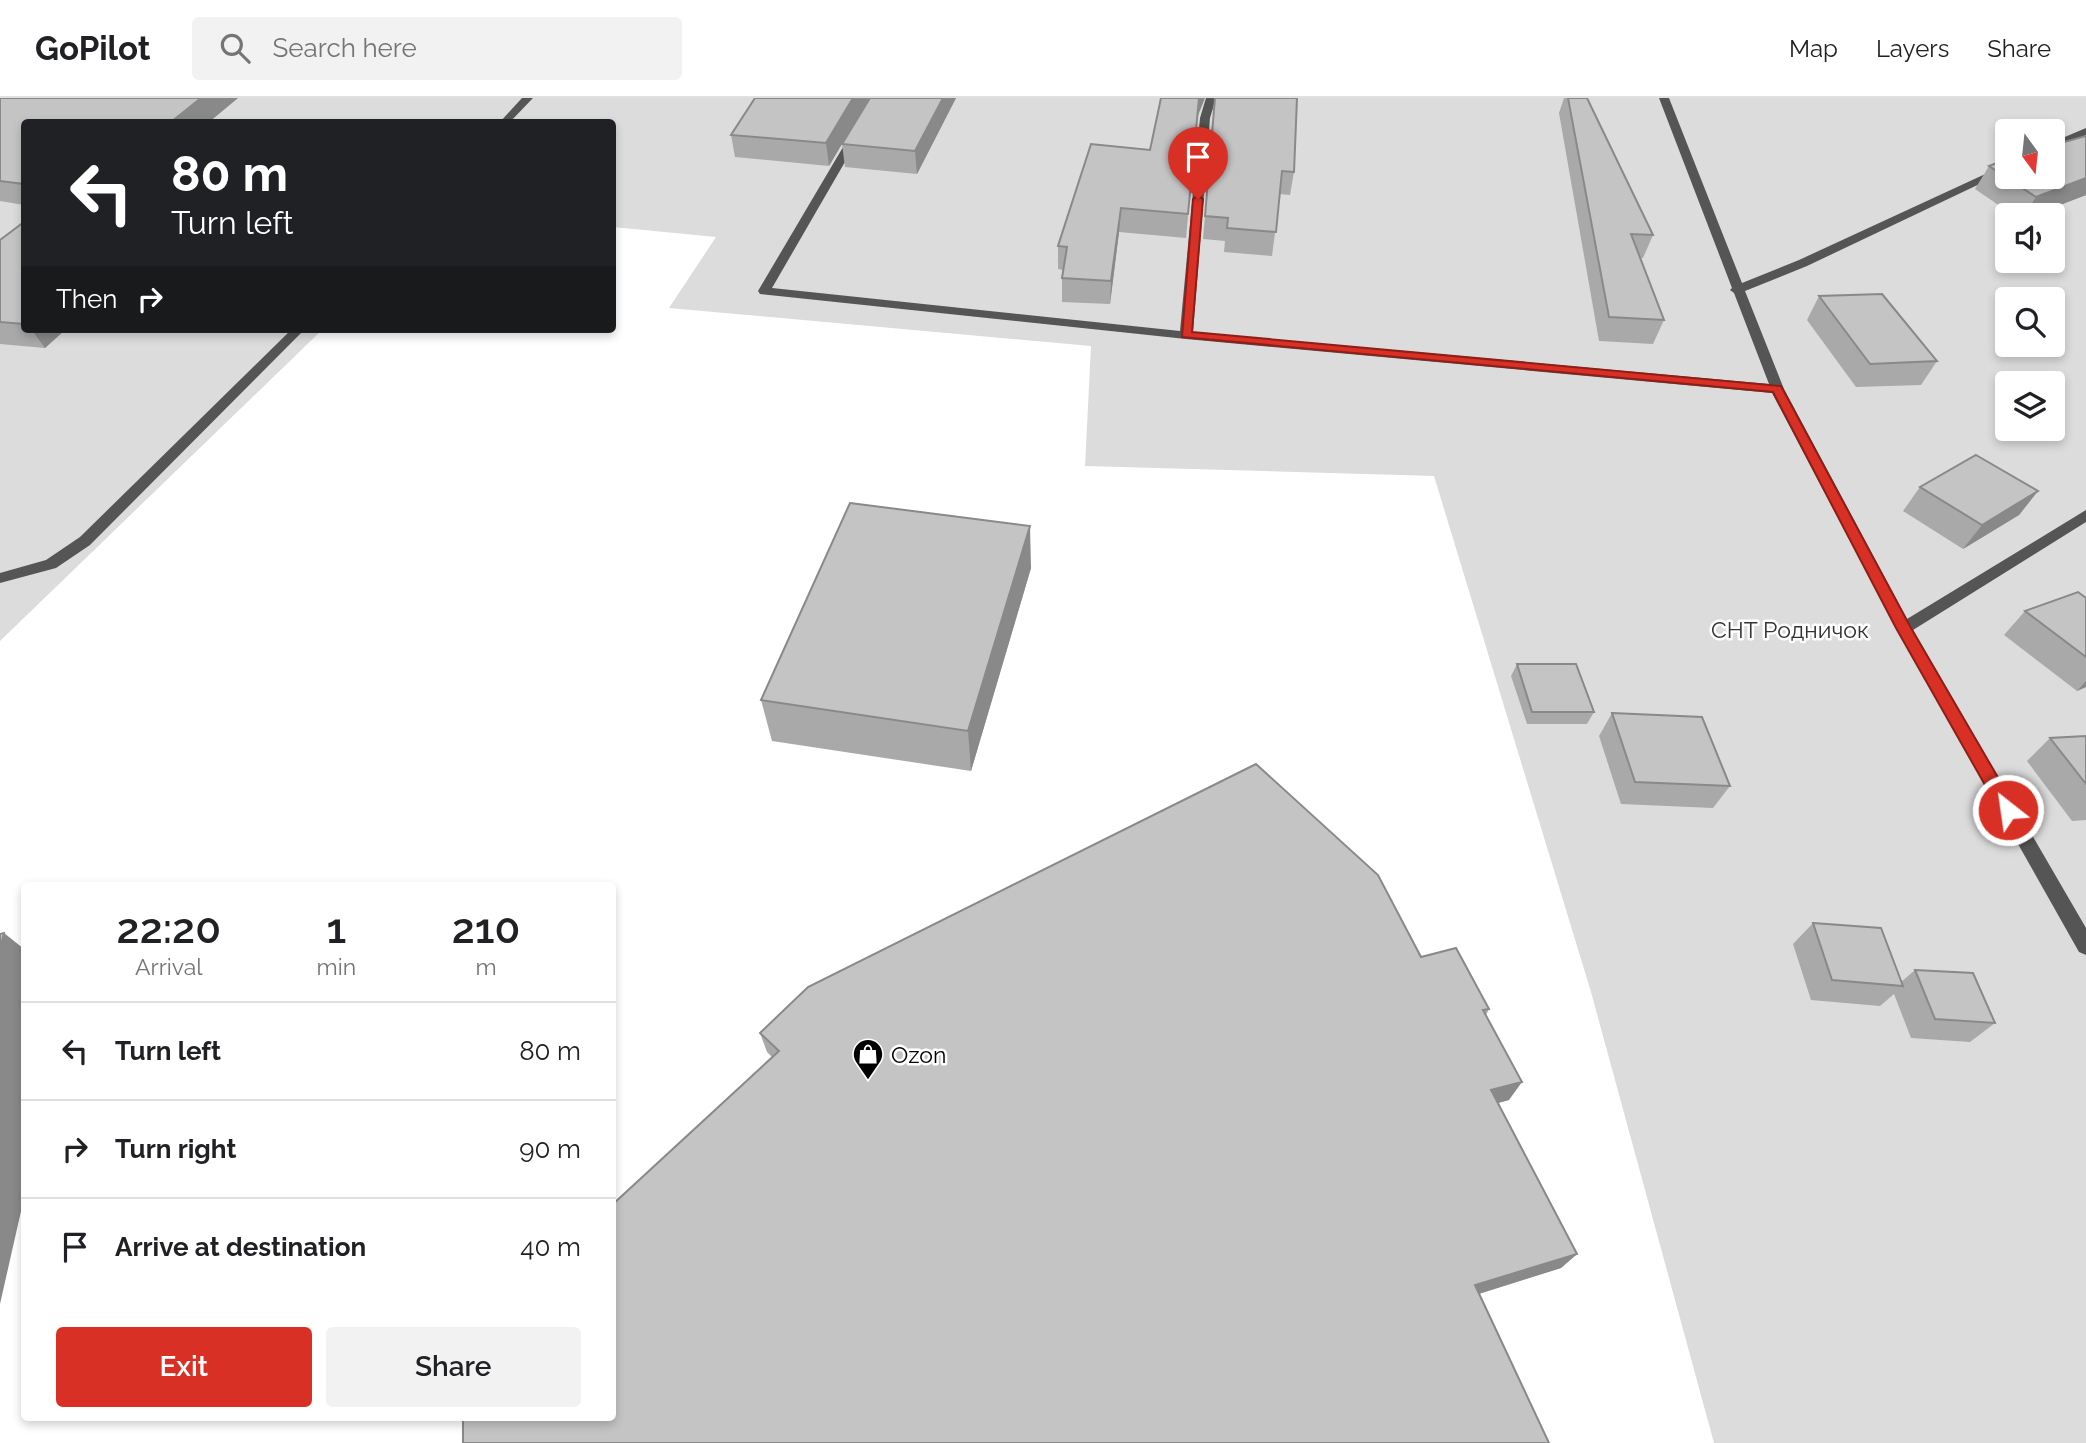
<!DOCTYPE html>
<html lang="en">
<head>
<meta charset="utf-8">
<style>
  body { margin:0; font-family:Raleway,sans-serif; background:#f2f2f2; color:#202124; height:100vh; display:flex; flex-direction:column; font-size:26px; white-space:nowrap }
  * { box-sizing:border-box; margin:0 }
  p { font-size:23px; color:#757577 }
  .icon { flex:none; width:38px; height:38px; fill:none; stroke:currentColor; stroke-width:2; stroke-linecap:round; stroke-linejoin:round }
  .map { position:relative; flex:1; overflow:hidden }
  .details { position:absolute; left:21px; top:784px; width:595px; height:539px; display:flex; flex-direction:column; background:#fff; border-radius:7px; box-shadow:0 4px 10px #0003 }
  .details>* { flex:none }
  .hud { position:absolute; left:21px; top:21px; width:595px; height:214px; border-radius:7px; box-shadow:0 4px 10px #0003; background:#202124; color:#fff; overflow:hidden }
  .needle { width:46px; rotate:165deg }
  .controls { position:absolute; left:1995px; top:21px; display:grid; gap:14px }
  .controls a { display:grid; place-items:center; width:70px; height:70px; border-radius:7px; background:#fff; box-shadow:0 4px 10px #0003; font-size:35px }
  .pin { position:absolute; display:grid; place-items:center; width:60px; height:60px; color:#fff; margin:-72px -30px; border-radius:50% 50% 50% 0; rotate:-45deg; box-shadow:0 0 7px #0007 }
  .pin .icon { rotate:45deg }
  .me { position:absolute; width:77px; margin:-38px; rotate:330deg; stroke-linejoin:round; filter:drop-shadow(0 0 5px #0008) }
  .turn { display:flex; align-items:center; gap:24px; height:147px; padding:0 35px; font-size:32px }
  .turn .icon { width:91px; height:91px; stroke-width:2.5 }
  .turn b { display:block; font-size:49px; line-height:60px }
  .then { display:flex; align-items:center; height:66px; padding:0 35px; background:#0003; gap:14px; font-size:26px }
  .eta { display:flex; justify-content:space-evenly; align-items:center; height:119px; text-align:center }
  .eta b { font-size:42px; font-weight:600; line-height:49px }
  .button { display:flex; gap:14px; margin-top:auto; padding:14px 35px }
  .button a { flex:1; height:80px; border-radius:7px; background:#d93025; color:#fff; font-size:28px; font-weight:600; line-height:80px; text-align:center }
  .button a+a { background:#f2f2f2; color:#202124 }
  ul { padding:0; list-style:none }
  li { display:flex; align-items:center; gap:21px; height:98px; padding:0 35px; border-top:2px solid #e0e0e0 }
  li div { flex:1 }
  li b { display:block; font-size:26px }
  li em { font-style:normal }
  header { display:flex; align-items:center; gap:42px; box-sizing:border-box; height:98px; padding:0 35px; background:#fff; border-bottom:2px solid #e0e0e0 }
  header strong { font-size:33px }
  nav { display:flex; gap:38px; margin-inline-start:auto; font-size:24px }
  .search { width:490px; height:63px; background:#f2f2f2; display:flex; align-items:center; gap:18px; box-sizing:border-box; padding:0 24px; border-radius:7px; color:#757577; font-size:26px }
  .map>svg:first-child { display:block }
  .green { fill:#dcdcdc; fill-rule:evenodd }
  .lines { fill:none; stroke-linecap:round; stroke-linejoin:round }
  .minor { fill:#555; fill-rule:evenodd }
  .wall { fill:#a9a9a9 }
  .shaded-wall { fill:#898989 }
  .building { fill:#c4c4c4; stroke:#898989; stroke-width:2 }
  .route { fill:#d93025; stroke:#8d1f18; stroke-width:2 }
  .labels { text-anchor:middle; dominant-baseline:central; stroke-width:5; stroke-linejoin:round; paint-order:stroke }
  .park-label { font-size:23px; fill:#333; stroke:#fff }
  .poi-label { font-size:23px; fill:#000; stroke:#fff; text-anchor:start }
</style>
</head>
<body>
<header>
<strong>GoPilot</strong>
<div class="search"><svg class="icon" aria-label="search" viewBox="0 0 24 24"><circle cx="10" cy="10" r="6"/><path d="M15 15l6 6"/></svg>Search here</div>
<nav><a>Map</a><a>Layers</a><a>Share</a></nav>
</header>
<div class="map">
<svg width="2086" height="1345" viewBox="0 0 2086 1345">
  <rect width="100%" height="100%" fill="#fff"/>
  <!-- green -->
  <path class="green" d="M0,0H2086V1345H1714L1591,894L1434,378L1085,368L1091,248L669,210L716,139L613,129L612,24H24V231H323L0,543ZM2007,33H2053V79H2007ZM2007,117H2053V163H2007ZM2007,201H2053V247H2007ZM2007,285H2053V331H2007Z"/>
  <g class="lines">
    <!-- minor -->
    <g class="minor">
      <path d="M522,0H533L510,24H500Z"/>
      <path d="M872,0H882L772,190L1180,233L1200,20L1206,0H1216L1210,20L1193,234L1769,286L1734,195L1730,192L1732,190L1659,0H1669L1742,185L1799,162L2007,66V73L1807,168L1745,193L1784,291L1907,521L2086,412V424L1913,532L2086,830V857L2079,854L1896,530L1772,295L1186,241L760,196L758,193Z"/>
      <path d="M2086,30V37L2053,51V44Z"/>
      <path d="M292,231H305L90,447L56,470L0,485V475L46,462L80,439Z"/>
    </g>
  </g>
  <!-- wall -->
  <g class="wall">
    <path d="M0,0H238L209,24H24V107L0,103Z"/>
    <path d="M869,0L829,68L735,59L731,37Z"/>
    <path d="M956,0L917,76L845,69L842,46Z"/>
    <path d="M1215,0L1294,74L1290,97L1280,96L1272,158L1224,154L1225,143L1203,141Z"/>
    <path d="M1564,0H1587L1653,137L1643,160H1640L1664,222L1653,246L1599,243L1559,15Z"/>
    <path d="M1197,20L1186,140L1119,134L1110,206L1062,204V180L1063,172L1058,171V148L1150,52Z"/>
    <path d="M2086,38V97L2034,117H2013L1975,91L1989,68Z"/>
    <path d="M24,124V231H66L45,250L0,246V142Z"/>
    <path d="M1819,198L1937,263L1921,287L1856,289L1807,222Z"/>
    <path d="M1920,389L2038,393L2019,417L1963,451L1903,413Z"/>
    <path d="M1031,470L971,673L772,643L761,602Z"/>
    <path d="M2086,500V589L2077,593L2004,537L2025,513Z"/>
    <path d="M1517,566L1594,614L1587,626H1527L1511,578Z"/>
    <path d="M1612,615L1730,688L1713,710L1621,706L1599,638Z"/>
    <path d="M2086,638V722L2072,723L2027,663L2050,640Z"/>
    <path d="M1813,825L1901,884L1915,872L1995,925L1970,944L1911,940L1894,896L1880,908L1811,902L1793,846Z"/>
    <path d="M1421,859L1489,911L1486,917L1509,1002L1498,1005L1577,1156L1561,1170L1479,1196L772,959L767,954L760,935Z"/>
  </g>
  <!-- shaded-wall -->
  <g class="shaded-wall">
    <path d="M201,0H238L209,24H171Z"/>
    <path d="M853,0H869L829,68L826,45Z"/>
    <path d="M943,0H956L917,76L915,53Z"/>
    <path d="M1199,0H1205L1197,20Z"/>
    <path d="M2086,80V97L2034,117H2024L2036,99Z"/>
    <path d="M1121,110L1119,134L1110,206L1111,183Z"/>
    <path d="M31,231H66L45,250Z"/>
    <path d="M2038,393L2019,417L1963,451L1982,427Z"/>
    <path d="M1030,428L1031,470L971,673L968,633Z"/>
    <path d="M2086,583V589L2077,593Z"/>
    <path d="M4,835L24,851V1100L0,1206V851Z"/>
    <path d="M1522,984L1509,1002L1479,1010L1491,992Z"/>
    <path d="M1577,1156L1561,1170L1462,1201L1475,1187Z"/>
  </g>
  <!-- building -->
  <g class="building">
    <path d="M0,0H201L171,24H24V86L0,83Z"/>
    <path d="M755,0H853L826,45L731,37Z"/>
    <path d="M870,0H943L915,53L842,46Z"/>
    <path d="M1161,0H1199L1188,116L1121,110L1111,183L1062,180L1067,149L1058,148L1091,46L1150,52Z"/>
    <path d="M1215,0H1297L1294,74L1282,73L1276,134L1227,130L1228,120L1205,118Z"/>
    <path d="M1568,0H1587L1653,137L1631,136L1664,222L1609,219Z"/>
    <path d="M2086,38V80L2036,99L1989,68L2007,61V79H2053V47Z"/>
    <path d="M24,124V226L0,224V142Z"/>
    <path d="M1882,196L1937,263L1870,266L1819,198Z"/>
    <path d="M1976,357L2038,393L1982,427L1920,389Z"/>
    <path d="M850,405L1030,428L968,633L761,602Z"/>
    <path d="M2078,494L2086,500V559L2025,513Z"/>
    <path d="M1517,566H1576L1594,614H1532Z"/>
    <path d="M1612,615L1702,619L1730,688L1635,684Z"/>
    <path d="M2086,638V686L2050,640Z"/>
    <path d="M1256,666L1378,777L1421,859L1456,850L1489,911L1483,912L1522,984L1491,992L1577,1156L1475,1187L1549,1345H463V1320H612V1107L779,953L760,935L808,889Z"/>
    <path d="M1813,825L1881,830L1903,888L1832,882Z"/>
    <path d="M4,835L0,851V836Z"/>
    <path d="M1915,872L1973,875L1995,925L1935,921Z"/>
  </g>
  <!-- route -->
  <path class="route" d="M1198,98L1203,101L1192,234L1781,288L1911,530L2014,707L2016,712L2014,717H2002L1896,530L1773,294L1182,239L1193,101Z"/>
  <!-- icons -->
  <defs>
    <g id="shop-pin" transform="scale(1.575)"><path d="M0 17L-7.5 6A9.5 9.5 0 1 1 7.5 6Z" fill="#000" stroke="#fff"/><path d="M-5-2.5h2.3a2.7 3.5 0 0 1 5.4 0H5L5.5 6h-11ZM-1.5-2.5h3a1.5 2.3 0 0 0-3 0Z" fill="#fff"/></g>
  </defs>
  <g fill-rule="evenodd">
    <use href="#shop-pin" x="868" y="956"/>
  </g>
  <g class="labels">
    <!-- park labels -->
    <g class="park-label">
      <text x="1790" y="531">СНТ Родничок</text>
    </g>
    <!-- poi labels -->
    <g class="poi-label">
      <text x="891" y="956">Ozon</text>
    </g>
  </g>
</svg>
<div class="controls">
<a><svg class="needle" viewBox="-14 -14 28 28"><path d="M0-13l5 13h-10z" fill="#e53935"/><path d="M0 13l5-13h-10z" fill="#757577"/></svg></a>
<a><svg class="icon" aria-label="sound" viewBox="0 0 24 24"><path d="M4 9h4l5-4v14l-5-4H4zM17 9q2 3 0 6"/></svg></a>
<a><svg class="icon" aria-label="search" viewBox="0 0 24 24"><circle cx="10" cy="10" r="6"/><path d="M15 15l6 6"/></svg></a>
<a><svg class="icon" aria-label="layers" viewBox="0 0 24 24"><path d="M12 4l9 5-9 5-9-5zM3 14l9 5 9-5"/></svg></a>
</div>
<div class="pin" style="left:1198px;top:101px;background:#d93025"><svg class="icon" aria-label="arrive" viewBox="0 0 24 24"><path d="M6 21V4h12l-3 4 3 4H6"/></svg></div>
<svg class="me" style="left:2008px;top:712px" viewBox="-20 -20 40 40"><circle r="17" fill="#d93025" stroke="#fff" stroke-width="3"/><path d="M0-11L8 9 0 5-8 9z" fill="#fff"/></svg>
<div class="hud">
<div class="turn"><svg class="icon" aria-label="left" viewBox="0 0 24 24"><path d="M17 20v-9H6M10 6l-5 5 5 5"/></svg><div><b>80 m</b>Turn left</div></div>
<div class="then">Then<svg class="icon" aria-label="right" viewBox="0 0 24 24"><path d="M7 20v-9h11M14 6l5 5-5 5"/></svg></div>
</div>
<section class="details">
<div class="eta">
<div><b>22:20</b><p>Arrival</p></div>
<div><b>1</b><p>min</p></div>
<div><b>210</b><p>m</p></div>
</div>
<ul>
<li><svg class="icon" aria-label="left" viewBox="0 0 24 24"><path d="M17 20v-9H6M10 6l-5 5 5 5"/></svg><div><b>Turn left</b></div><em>80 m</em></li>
<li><svg class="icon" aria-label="right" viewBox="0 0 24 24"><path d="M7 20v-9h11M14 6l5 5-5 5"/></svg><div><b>Turn right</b></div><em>90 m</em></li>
<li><svg class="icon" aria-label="arrive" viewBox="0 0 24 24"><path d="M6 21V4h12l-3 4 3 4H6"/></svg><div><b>Arrive at destination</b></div><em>40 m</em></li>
</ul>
<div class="button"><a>Exit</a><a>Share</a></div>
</section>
</div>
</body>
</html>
